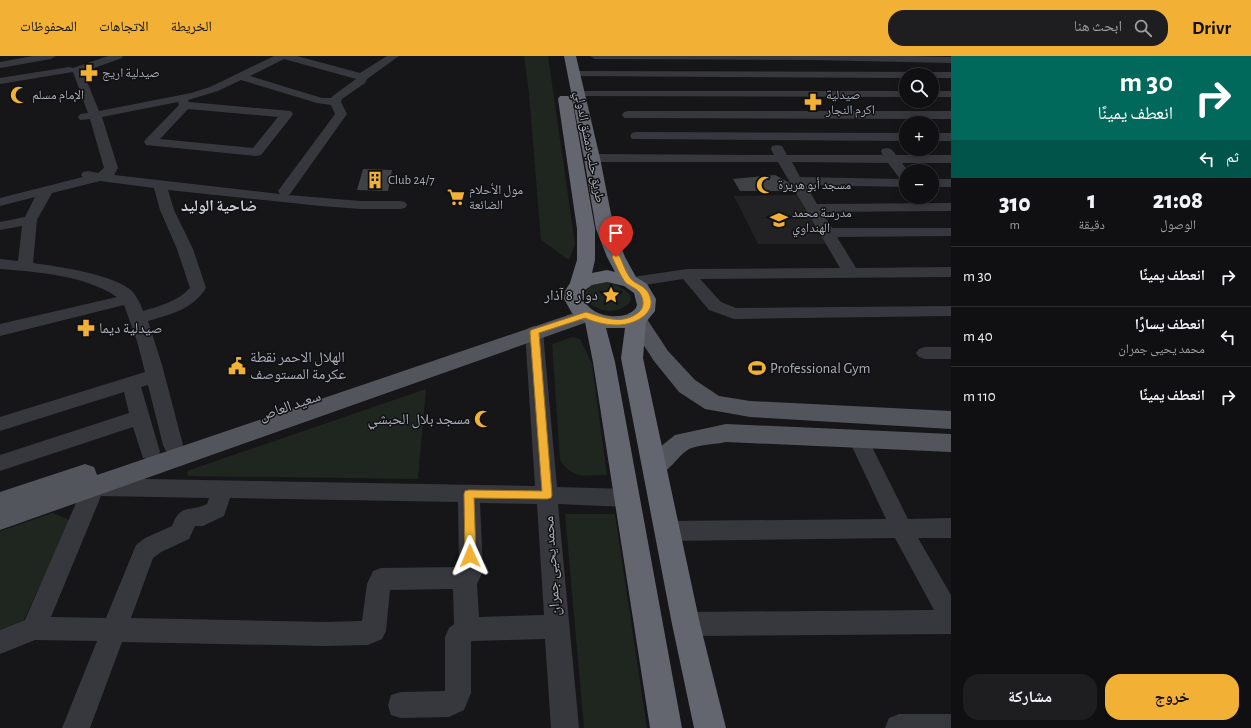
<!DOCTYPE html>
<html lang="ar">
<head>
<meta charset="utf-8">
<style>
  body { margin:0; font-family:"Alegreya Sans","Noto Naskh Arabic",sans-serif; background:#1e1e20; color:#f1f3f6; direction:rtl; height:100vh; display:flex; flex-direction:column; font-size:15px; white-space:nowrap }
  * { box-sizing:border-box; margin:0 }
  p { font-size:13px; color:#9c9d9f }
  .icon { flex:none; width:22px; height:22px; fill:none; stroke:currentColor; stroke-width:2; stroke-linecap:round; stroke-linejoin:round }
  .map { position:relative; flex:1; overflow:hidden; direction:ltr }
  .sheet { display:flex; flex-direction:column; background:#101012; width:300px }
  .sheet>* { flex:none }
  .banner { background:#00695c; color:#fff; overflow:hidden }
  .fabs { position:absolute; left:899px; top:12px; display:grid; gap:8px }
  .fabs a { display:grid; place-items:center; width:40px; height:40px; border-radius:50%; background:#101012; box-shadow:0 2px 10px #0003,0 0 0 1px #303032; font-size:20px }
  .pin { position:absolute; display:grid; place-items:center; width:34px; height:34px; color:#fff; margin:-41px -17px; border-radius:50% 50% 50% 0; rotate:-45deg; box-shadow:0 0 4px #0007 }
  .pin .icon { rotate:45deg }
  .me { position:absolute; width:44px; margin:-22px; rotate:359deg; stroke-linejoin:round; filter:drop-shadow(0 0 3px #0008) }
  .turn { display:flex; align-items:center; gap:14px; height:84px; padding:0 12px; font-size:18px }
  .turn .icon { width:52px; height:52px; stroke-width:2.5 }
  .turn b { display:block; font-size:28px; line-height:34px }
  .then { display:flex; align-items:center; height:38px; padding:0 12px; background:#0003; gap:8px; font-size:15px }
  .eta { display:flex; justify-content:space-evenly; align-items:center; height:68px; text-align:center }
  .eta b { font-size:24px; font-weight:800; line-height:28px }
  .action { display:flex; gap:8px; margin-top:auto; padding:8px 12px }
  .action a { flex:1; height:46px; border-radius:16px; background:#f2b134; color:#111; font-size:16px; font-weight:800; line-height:46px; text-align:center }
  .action a+a { background:#1e1e20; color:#f1f3f6 }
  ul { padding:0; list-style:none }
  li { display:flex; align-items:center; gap:12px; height:60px; padding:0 12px; border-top:1px solid #303032 }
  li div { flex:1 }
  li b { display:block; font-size:15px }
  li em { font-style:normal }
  header { display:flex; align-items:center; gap:24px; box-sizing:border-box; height:56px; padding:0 20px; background:#f2b134; color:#111 }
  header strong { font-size:19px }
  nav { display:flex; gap:22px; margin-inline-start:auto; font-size:14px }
  .search { width:280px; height:36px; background:#1e1e20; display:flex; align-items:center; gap:10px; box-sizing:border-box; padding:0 14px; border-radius:16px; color:#9c9d9f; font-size:15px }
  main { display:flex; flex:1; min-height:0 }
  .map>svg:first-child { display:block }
  .built { fill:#222225 }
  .green { fill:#1e261f }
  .building { fill:#404145 }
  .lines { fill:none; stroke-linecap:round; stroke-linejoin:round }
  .minor { fill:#37383d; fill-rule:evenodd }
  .major { fill:#53555c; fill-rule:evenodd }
  .highway { fill:#63666e; fill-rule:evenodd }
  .route { fill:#f2b134; stroke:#9d7322 }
  .labels { text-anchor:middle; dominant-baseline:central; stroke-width:3; stroke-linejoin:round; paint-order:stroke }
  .far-poi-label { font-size:13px; fill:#a8adb8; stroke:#111113; text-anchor:start }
  .far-street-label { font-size:13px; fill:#a8adb8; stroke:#111113 }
  .poi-label { font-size:15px; fill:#a8adb8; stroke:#111113; text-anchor:start }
  .street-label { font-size:15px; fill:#a8adb8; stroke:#111113 }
  .far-district-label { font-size:16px; font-weight:bold; fill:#c9ccd4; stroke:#111113 }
</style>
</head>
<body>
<header>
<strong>Drivr</strong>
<div class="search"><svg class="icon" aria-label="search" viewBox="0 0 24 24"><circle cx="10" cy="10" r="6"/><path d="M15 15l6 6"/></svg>ابحث هنا</div>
<nav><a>الخريطة</a><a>الاتجاهات</a><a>المحفوظات</a></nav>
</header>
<main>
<section class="sheet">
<div class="banner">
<div class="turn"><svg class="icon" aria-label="right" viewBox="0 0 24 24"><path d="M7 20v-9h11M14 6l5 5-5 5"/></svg><div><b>30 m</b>انعطف يمينًا</div></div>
<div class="then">ثم<svg class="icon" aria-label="left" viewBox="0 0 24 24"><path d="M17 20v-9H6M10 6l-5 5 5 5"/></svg></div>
</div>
<div class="eta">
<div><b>21:08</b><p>الوصول</p></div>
<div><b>1</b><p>دقيقة</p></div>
<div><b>310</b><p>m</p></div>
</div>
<ul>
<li><svg class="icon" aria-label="right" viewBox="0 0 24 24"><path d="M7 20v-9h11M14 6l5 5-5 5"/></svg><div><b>انعطف يمينًا</b></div><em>30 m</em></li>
<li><svg class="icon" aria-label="left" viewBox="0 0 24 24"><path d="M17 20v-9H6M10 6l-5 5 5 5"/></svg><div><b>انعطف يسارًا</b><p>محمد يحيى جمران</p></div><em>40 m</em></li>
<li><svg class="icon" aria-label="right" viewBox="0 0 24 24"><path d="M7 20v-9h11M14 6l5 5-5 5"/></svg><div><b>انعطف يمينًا</b></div><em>110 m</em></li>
</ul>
<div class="action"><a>خروج</a><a>مشاركة</a></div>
</section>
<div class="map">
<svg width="951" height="672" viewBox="0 0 951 672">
  <rect width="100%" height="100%" fill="#161618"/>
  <!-- built -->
  <path class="built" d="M797,139L826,188H758L734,140Z"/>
  <!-- green -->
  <g class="green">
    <path d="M524,0H548L575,188L569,204L541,184L529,37Z"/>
    <path d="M605,226C618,228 645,241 622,252C598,264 562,233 605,226Z"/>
    <path d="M573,281L580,283L592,308L607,419C585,419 573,424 560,404L552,288Z"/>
    <path d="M426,333L418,423L188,420L187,415Z"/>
    <path d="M53,457L70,464L24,564L0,574V475Z"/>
    <path d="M565,458H615L647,672H584Z"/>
  </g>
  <!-- building -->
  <g class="building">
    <path d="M363,113L392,114L388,135L357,134Z"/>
    <path d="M775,119L788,126L793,135H740L733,123Z"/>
  </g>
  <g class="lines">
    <!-- minor -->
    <g class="minor">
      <path d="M33,0H56L51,3L0,12V6Z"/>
      <path d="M108,0H123L122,2L83,16L99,55L191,37L210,31L274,0H297L360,17L387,0H399L367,23L365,27L342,43L341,46L347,58L290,138L288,139L361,145H400L405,146L407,149L405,152L400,153H361L321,150L168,134L174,154L193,193L206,232C192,254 171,258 148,265L162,309L183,389L180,395L173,397L166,395L163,389L148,329L141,331L160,396L157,402L150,404L143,402L133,371L0,415V399L129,357L124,336L0,375V361L145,316L137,285L124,249L0,280V268L117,241C84,219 38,216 0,213V203L18,205L22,170L0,174V166L25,161L35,141L0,150V142L83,121L81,119L83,116L88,115L98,117L104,112L90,63L80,64L78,61L80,58L88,57L73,16L0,28V22L69,11L73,12ZM284,3L356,23L334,39L331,42H322L250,20ZM241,24L317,47L331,49L335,58L278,135L280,138L114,119L118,112L102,61L178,46L179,49L146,83L144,86L146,89L256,100L261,99L291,61L293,58L291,55L189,46L188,44L218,35ZM188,53L278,61L253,92L160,83ZM100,125L154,132L160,154L177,193L190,232C178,245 160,250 143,255C141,248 137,242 133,236C117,219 57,210 33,207L37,164L52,137Z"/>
      <path d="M590,0H913L951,1V7L814,4L595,3Z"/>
      <path d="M575,15L951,16V22H932V19H906V22L571,20L570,18Z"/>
      <path d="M578,35H906V41L574,40L572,38L574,36Z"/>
      <rect x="932" y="35" width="19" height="6"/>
      <path d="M628,55H951V63L624,62L622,59L624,56Z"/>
      <path d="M636,76L906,77V85L632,83L630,80L632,77Z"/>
      <rect x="932" y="77" width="19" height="8"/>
      <path d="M777,89L782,90L787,99H883L881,96L882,93C890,91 892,93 896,99H951V107H902L908,115H906V131L806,129L817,148L951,147V155L822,156L832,172H951V180L837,181L856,212L951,211V221L700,223L721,246L736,252L951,250V260L734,263L709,254L683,223L632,231L626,230L624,226L626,222L687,213L840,212L778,106H592L587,105L585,102L587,99L592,98L774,99L771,93L772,90ZM792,106L888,107L900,123L800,121Z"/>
      <rect x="932" y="123" width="19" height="8"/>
      <path d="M534,270L540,272L543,276L557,431L627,433L635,436L638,442L635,448L627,451L558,448L579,672H551L545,583L472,585L471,586V637L464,654L449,661L401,662L391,659L388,649L391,639L401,636L445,635V581L449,572L454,568L453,533L390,534L386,575L382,583L368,589L324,590L122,586L90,672H62L97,585L35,584L0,598V574L25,564L83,431L86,425L94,422L535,430L525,276L528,272ZM101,440L209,442L207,448C190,457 181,446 172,470L145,482L136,489L106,562L51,561ZM230,442L458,446L459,511L381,512L373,515L367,528L362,565L324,566L131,562L153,502L161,496L189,483L195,470H203L224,460ZM480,447L537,448L544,559L479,561L477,528L483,515Z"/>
      <path d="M925,291H951V303H925L919,301L916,297L919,293Z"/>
      <path d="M858,374L865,377L908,463L951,462V482H918L951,539V578L686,580L677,576L674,568L677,560L686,556L934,554L895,482L668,485L660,482L657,475L660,468L668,465L886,463L848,382L851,377Z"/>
      <path d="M899,658H951V672H885L889,662Z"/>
    </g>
    <!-- major -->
    <g class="major">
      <path d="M586,253L593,254L596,259L593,264L0,474V436L85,408L94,411L97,419Z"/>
      <path d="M636,256L643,257L668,295L695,324L719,340L750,345L951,355V373L750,361L705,353L679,336L654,305L626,262L629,257Z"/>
      <path d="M726,368L951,378V396L726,386C717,388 697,389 689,393C673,403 668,424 645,417L642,410L645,403L675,379Z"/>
    </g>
    <!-- highway -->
    <path class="highway" d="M564,0H576L600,102L614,173L625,201L636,221L647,228L656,243L655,255L646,266L643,302L700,568L726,672H694L672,568L621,302L625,272H606L615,306L682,672H650L593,306L585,266L572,257L564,243L565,235L570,227L577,204V173L558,43L560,40H570L572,43L595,173V204L592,217L607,214L615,216L607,201L596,173L584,102ZM607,226L624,230L634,237L637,249C632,269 576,261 585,234L592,229Z"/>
  </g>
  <!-- route -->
  <path class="route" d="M613,199H619C623,207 626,218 632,224C638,229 645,230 649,238C659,258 632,270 615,269C606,269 594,266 585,262L539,277L552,439L551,442L547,443L474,442L476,500L474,503L470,505L466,503L465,500L464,438L465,435L469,434L542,435L530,276L531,274L586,256C603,261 622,270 639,256C644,252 644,245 641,239C638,232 630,231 625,226C620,219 616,209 612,201Z"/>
  <!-- icons -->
  <defs>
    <g id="pharmacy-bare" transform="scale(1.38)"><path d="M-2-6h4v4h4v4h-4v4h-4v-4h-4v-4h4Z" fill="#f2b134" stroke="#111113" stroke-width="2.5" paint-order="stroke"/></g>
    <g id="mosque-bare" transform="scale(1.38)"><path d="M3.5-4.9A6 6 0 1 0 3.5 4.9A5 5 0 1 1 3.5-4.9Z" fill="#f2b134" stroke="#111113" stroke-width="2.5" paint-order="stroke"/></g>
    <g id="building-bare" transform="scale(1.38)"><path d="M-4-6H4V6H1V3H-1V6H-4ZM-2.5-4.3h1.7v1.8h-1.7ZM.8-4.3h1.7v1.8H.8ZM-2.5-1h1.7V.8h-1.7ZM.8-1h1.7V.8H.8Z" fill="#f2b134" stroke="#111113" stroke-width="2.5" paint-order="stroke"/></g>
    <g id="supermarket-bare" transform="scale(1.38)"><path d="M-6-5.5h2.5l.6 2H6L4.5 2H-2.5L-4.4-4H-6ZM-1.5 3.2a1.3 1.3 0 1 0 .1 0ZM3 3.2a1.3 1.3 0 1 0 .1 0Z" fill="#f2b134" stroke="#111113" stroke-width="2.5" paint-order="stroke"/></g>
    <g id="school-bare" transform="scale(1.38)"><path d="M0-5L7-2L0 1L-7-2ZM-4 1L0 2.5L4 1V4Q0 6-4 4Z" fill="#f2b134" stroke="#111113" stroke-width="2.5" paint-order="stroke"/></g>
    <g id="sight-bare" transform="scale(1.38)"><path d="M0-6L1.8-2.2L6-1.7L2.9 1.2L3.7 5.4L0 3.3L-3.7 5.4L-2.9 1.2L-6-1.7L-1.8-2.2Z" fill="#f2b134" stroke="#111113" stroke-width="2.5" paint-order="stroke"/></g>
    <g id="civic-bare" transform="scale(1.38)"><path d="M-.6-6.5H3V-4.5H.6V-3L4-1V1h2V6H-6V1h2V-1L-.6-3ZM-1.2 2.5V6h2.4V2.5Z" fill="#f2b134" stroke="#111113" stroke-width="2.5" paint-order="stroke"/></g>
    <g id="stadium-bare" transform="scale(1.38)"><path d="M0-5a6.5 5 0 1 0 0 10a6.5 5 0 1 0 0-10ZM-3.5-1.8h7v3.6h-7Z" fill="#f2b134" stroke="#111113" stroke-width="2.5" paint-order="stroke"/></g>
  </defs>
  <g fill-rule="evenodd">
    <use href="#pharmacy-bare" x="89" y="17"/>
    <use href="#mosque-bare" x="19" y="39"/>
    <use href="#pharmacy-bare" x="813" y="46"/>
    <use href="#building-bare" x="375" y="124"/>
    <use href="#mosque-bare" x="765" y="129"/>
    <use href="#supermarket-bare" x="456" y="141"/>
    <use href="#school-bare" x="779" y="164"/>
    <use href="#sight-bare" x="611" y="239"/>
    <use href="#pharmacy-bare" x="86" y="272"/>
    <use href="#civic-bare" x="237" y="310"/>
    <use href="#stadium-bare" x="757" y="312"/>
    <use href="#mosque-bare" x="483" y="363"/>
  </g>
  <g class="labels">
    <!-- far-poi labels -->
    <g class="far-poi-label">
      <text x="102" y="17">صيدلية اريج</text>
      <text x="32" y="39">الإمام مسلم</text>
      <text x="826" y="39">صيدلية<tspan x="826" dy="15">اكرم النجار</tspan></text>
      <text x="388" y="124">Club 24/7</text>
      <text x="778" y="129">مسجد أبو هريرة</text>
      <text x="469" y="134">مول الأحلام<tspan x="469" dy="15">الضائعة</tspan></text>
      <text x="792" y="157">مدرسة محمد<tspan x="792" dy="15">الهنداوي</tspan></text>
    </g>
    <!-- far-street labels -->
    <g class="far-street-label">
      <text transform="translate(589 91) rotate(79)">طريق حلب دمشق الدولي</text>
    </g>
    <!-- poi labels -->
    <g class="poi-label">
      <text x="598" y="239" text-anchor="end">دوار 8 آذار</text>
      <text x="99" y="272">صيدلية ديما</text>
      <text x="250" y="301">الهلال الاحمر نقطة<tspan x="250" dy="17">عكرمة المستوصف</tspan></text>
      <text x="770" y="312">Professional Gym</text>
      <text x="470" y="363" text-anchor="end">مسجد بلال الحبشي</text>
    </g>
    <!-- street labels -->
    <g class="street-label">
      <text transform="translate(290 350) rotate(-19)">سعيد العاص</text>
      <text transform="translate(552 510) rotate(-94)">محمد يحيى جمران</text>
    </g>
    <!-- far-district labels -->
    <g class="far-district-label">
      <text x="219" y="150">ضاحية الوليد</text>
    </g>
  </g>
</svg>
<div class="fabs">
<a><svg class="icon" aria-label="search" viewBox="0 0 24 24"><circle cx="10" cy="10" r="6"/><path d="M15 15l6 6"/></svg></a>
<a>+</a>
<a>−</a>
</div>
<div class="pin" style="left:616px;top:201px;background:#d93025"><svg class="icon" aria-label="arrive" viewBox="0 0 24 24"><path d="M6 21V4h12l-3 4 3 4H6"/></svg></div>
<svg class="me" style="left:470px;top:500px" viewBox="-20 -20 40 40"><path d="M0-17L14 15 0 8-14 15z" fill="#f2b134" stroke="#fff" stroke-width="4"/></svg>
</div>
</main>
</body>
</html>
